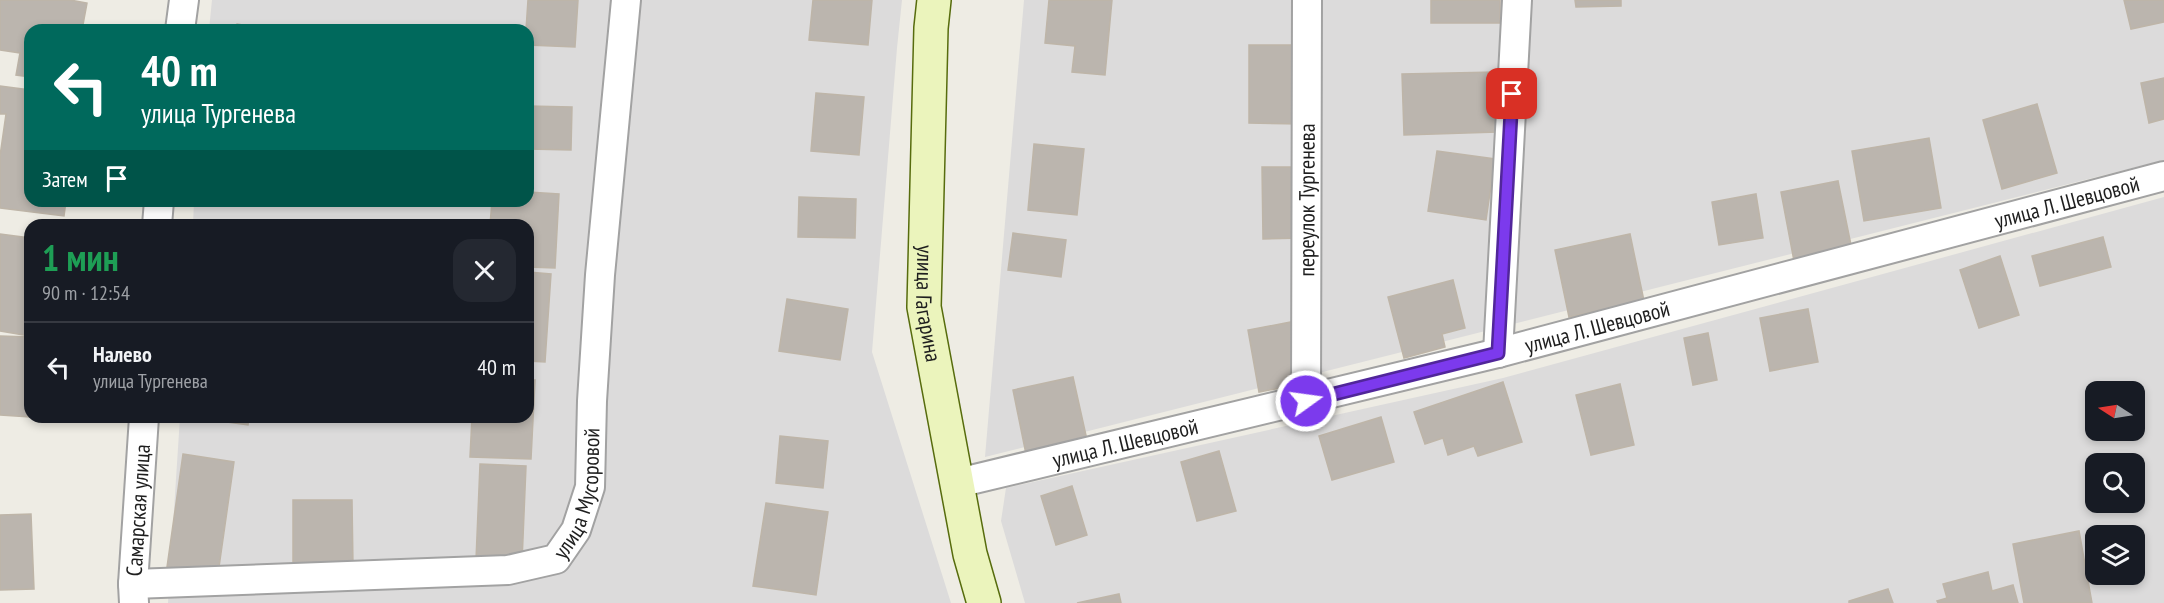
<!DOCTYPE html>
<html lang="ru">
<head>
<meta charset="utf-8">
<style>
  body { margin:0; font-family:"PT Sans Narrow",sans-serif; background:#242831; color:#f1f3f6; height:100vh; display:flex; flex-direction:column; font-size:22px; white-space:nowrap }
  * { box-sizing:border-box; margin:0 }
  p { font-size:20px; color:#9ea1a6 }
  .icon { flex:none; width:33px; height:33px; fill:none; stroke:currentColor; stroke-width:2; stroke-linecap:round; stroke-linejoin:round }
  .map { position:relative; flex:1; overflow:hidden }
  .side { position:absolute; left:24px; top:219px; width:510px; height:204px; display:flex; flex-direction:column; background:#171b24; border-radius:18px; box-shadow:0 3px 9px #0003 }
  .side>* { flex:none }
  .top-card { position:absolute; left:24px; top:24px; width:510px; height:183px; border-radius:18px; box-shadow:0 3px 9px #0003; background:#00695c; color:#fff; overflow:hidden }
  .needle { width:39px; rotate:282deg }
  .fabs { position:absolute; left:2085px; top:381px; display:grid; gap:12px }
  .fabs a { display:grid; place-items:center; width:60px; height:60px; border-radius:12px; background:#171b24; box-shadow:0 3px 9px #0003; font-size:30px }
  .pin { position:absolute; display:grid; place-items:center; width:51px; height:51px; color:#fff; margin:-26px; border-radius:12px; box-shadow:0 3px 9px #0006 }
  .me { position:absolute; width:66px; margin:-33px; rotate:76deg; stroke-linejoin:round; filter:drop-shadow(0 0 4px #0008) }
  .turn { display:flex; align-items:center; gap:21px; height:126px; padding:0 18px; font-size:27px }
  .turn .icon { width:78px; height:78px; stroke-width:2.5 }
  .turn b { display:block; font-size:42px; line-height:51px }
  .then { display:flex; align-items:center; height:57px; padding:0 18px; background:#0003; gap:12px; font-size:22px }
  .round { display:grid; place-items:center; flex:none; width:63px; height:63px; border-radius:18px; background:#242831 }
  .headline { display:flex; align-items:center; justify-content:space-between; height:102px; padding:0 18px }
  h1 { font-size:36px; font-weight:700; line-height:45px; color:#1e9e55 }
  ul { padding:0; list-style:none }
  li { display:flex; align-items:center; gap:18px; height:90px; padding:0 18px; border-top:2px solid #363941 }
  li div { flex:1 }
  li b { display:block; font-size:22px }
  li em { font-style:normal }
  .map>svg:first-child { display:block }
  .residential { fill:#dcdbdb; fill-rule:evenodd }
  .building { fill:#bbb5ae; stroke:#beb5a8; stroke-width:1.5 }
  .lines { fill:none; stroke-linecap:round; stroke-linejoin:round }
  .minor-casing { stroke:#a2a2a2; stroke-width:32 }
  .secondary-casing { stroke:#576c0d; stroke-width:36 }
  .minor { stroke:#fff; stroke-width:28 }
  .secondary { stroke:#ebf4bc; stroke-width:33 }
  .route-casing { stroke:#51269a; stroke-width:15 }
  .route { stroke:#7c3aed; stroke-width:10 }
  .labels { text-anchor:middle; dominant-baseline:central; stroke-width:5; stroke-linejoin:round; paint-order:stroke }
  .street-label { font-size:22px; fill:#1e1e1e; stroke:#fff }
</style>
</head>
<body>
<div class="map">
<svg width="2164" height="603" viewBox="0 0 2164 603">
  <rect width="100%" height="100%" fill="#eeece4"/>
  <!-- residential -->
  <g class="residential">
    <path d="M212,0H902L897,48L872,352L951,603H168L180,417H528V225H193L194,201H528V30H209Z"/>
    <path d="M1024,0H2164V160L985,457Z"/>
    <path d="M2164,197V603H1025L1001,521L1006,488L1503,378ZM2096,392H2134V430H2096ZM2096,464H2134V502H2096ZM2096,536H2134V574H2096Z"/>
  </g>
  <!-- building -->
  <g class="building">
    <path d="M0,0H70L87,3L82,30H30V77L16,75L20,53L0,50Z"/>
    <path d="M528,0H578L575,47L528,45V30H526Z"/>
    <path d="M813,0H872L868,45L809,40Z"/>
    <path d="M1049,0H1112L1105,75L1072,72L1075,46L1045,43Z"/>
    <rect x="1431" y="0" width="69" height="23"/>
    <path d="M1575,0H1621V6L1576,7Z"/>
    <path d="M2124,0H2164V22L2131,29Z"/>
    <path d="M237,24L273,30H236Z"/>
    <path d="M1249,45H1301V124L1249,123Z"/>
    <path d="M1496,72L1497,132L1404,135L1402,74Z"/>
    <path d="M2164,78V119L2149,123L2141,83Z"/>
    <path d="M0,86L30,90V201H66L64,216L0,208V156L6,114H0Z"/>
    <path d="M816,93L864,97L859,155L811,151Z"/>
    <path d="M2037,104L2057,173L2002,189L1983,120Z"/>
    <path d="M528,106L572,107L571,150L528,149Z"/>
    <path d="M1929,138L1941,208L1864,221L1852,151Z"/>
    <path d="M1034,144L1084,149L1077,215L1028,210Z"/>
    <path d="M1437,151L1495,159L1486,220L1428,211Z"/>
    <path d="M1262,167H1302L1303,238L1263,239Z"/>
    <path d="M1838,181L1852,250L1794,261L1781,192Z"/>
    <path d="M528,192L559,194L555,268L528,267V225H490L492,201H528Z"/>
    <path d="M1756,194L1763,238L1719,245L1712,202Z"/>
    <path d="M799,197L856,199L855,238L798,237Z"/>
    <path d="M1013,233L1066,240L1061,277L1008,270Z"/>
    <path d="M0,234L30,238V336L0,331Z"/>
    <path d="M1630,234L1644,301L1569,317L1555,250Z"/>
    <path d="M2103,237L2111,267L2040,286L2032,256Z"/>
    <path d="M2000,256L2019,315L1979,328L1960,270Z"/>
    <path d="M528,272L551,274L545,362L528,361Z"/>
    <path d="M1453,280L1465,328L1442,334L1445,347L1404,358L1388,297Z"/>
    <path d="M787,299L848,309L840,360L779,351Z"/>
    <path d="M1808,309L1818,362L1770,371L1760,318Z"/>
    <path d="M1291,322L1302,384L1259,392L1248,330Z"/>
    <path d="M1708,333L1717,380L1693,385L1684,338Z"/>
    <path d="M0,336L30,337V417L0,415Z"/>
    <path d="M1073,377L1087,440L1026,454L1013,390Z"/>
    <path d="M528,380H535L531,459L470,457L472,417H528Z"/>
    <path d="M1503,382L1522,442L1478,456L1474,446L1448,455L1443,438L1425,444L1414,412Z"/>
    <path d="M1620,384L1634,445L1591,455L1576,395Z"/>
    <path d="M191,417H249L248,425Z"/>
    <path d="M1381,417L1394,462L1332,480L1319,436Z"/>
    <path d="M780,436L828,441L823,488L776,483Z"/>
    <path d="M1219,451L1236,511L1197,521L1181,462Z"/>
    <path d="M183,454L234,462L218,574L167,567Z"/>
    <path d="M480,464L526,466L522,562L476,560Z"/>
    <path d="M1072,486L1087,535L1056,545L1041,496Z"/>
    <path d="M293,500H352L353,566L293,567Z"/>
    <path d="M766,503L828,512L816,595L753,586Z"/>
    <path d="M31,514L34,589L0,590V515Z"/>
    <path d="M2079,531L2092,603H2024L2013,544Z"/>
    <path d="M1988,572L1992,591L2013,585L2018,603H1938L1937,601L1947,598L1943,584Z"/>
    <path d="M1888,589L1893,603H1849V601Z"/>
    <path d="M1119,594L1121,603H1077Z"/>
  </g>
  <g class="lines">
    <!-- minor casing -->
    <g class="minor-casing">
      <g id="minor">
        <path d="M180,30L184,0"/>
        <path d="M157,225L159,201"/>
        <path d="M1498,353L1517,0"/>
        <path id="s1" d="M1306,401L1307,0"/>
        <path id="s2" d="M958,483L1498,353L2164,176"/>
        <path id="s3" d="M133,584L508,570L556,559L576,530L590,487L592,401L600,275L626,0"/>
        <path id="s4" d="M134,603L133,584L144,417"/>
      </g>
    </g>
    <!-- secondary casing -->
    <g class="secondary-casing">
      <g id="secondary">
        <path id="s5" d="M934,0L931,28L924,307L970,554L984,603"/>
      </g>
    </g>
    <!-- minor -->
    <use href="#minor" class="minor"/>
    <!-- secondary -->
    <use href="#secondary" class="secondary"/>
  </g>
  <g class="lines">
    <!-- route casing -->
    <g class="route-casing">
      <path id="route" d="M1306,401L1498,353L1512,94"/>
    </g>
    <!-- route -->
    <use href="#route" class="route"/>
  </g>
  <g class="labels">
    <!-- street labels -->
    <g class="street-label">
      <text stroke="none"><textPath href="#s1" startOffset="201">переулок Тургенева</textPath></text>
      <text stroke="none"><textPath href="#s2" startOffset="1144">улица Л. Шевцовой</textPath></text>
      <text stroke="none"><textPath href="#s5" startOffset="304">улица Гагарина</textPath></text>
      <text stroke="none"><textPath href="#s2" startOffset="658">улица Л. Шевцовой</textPath></text>
      <text stroke="none"><textPath href="#s2" startOffset="172">улица Л. Шевцовой</textPath></text>
      <text stroke="none"><textPath href="#s3" startOffset="496">улица Мусоровой</textPath></text>
      <text stroke="none"><textPath href="#s4" startOffset="93">Самарская улица</textPath></text>
    </g>
  </g>
</svg>
<div class="fabs">
<a><svg class="needle" viewBox="-14 -14 28 28"><path d="M0-13l5 13h-10z" fill="#e53935"/><path d="M0 13l5-13h-10z" fill="#9ea1a6"/></svg></a>
<a><svg class="icon" aria-label="search" viewBox="0 0 24 24"><circle cx="10" cy="10" r="6"/><path d="M15 15l6 6"/></svg></a>
<a><svg class="icon" aria-label="layers" viewBox="0 0 24 24"><path d="M12 4l9 5-9 5-9-5zM3 14l9 5 9-5"/></svg></a>
</div>
<div class="pin" style="left:1512px;top:94px;background:#d93025"><svg class="icon" aria-label="arrive" viewBox="0 0 24 24"><path d="M6 21V4h12l-3 4 3 4H6"/></svg></div>
<svg class="me" style="left:1306px;top:401px" viewBox="-20 -20 40 40"><circle r="17" fill="#7c3aed" stroke="#fff" stroke-width="3"/><path d="M0-11L8 9 0 5-8 9z" fill="#fff"/></svg>
<div class="top-card">
<div class="turn"><svg class="icon" aria-label="left" viewBox="0 0 24 24"><path d="M17 20v-9H6M10 6l-5 5 5 5"/></svg><div><b>40 m</b>улица Тургенева</div></div>
<div class="then">Затем<svg class="icon" aria-label="arrive" viewBox="0 0 24 24"><path d="M6 21V4h12l-3 4 3 4H6"/></svg></div>
</div>
<section class="side">
<div class="headline"><div><h1>1 мин</h1><p>90 m · 12:54</p></div><a class="round"><svg class="icon" aria-label="close" viewBox="0 0 24 24"><path d="M6 6l12 12M18 6L6 18"/></svg></a></div>
<ul>
<li><svg class="icon" aria-label="left" viewBox="0 0 24 24"><path d="M17 20v-9H6M10 6l-5 5 5 5"/></svg><div><b>Налево</b><p>улица Тургенева</p></div><em>40 m</em></li>
</ul>
</section>
</div>
</body>
</html>
